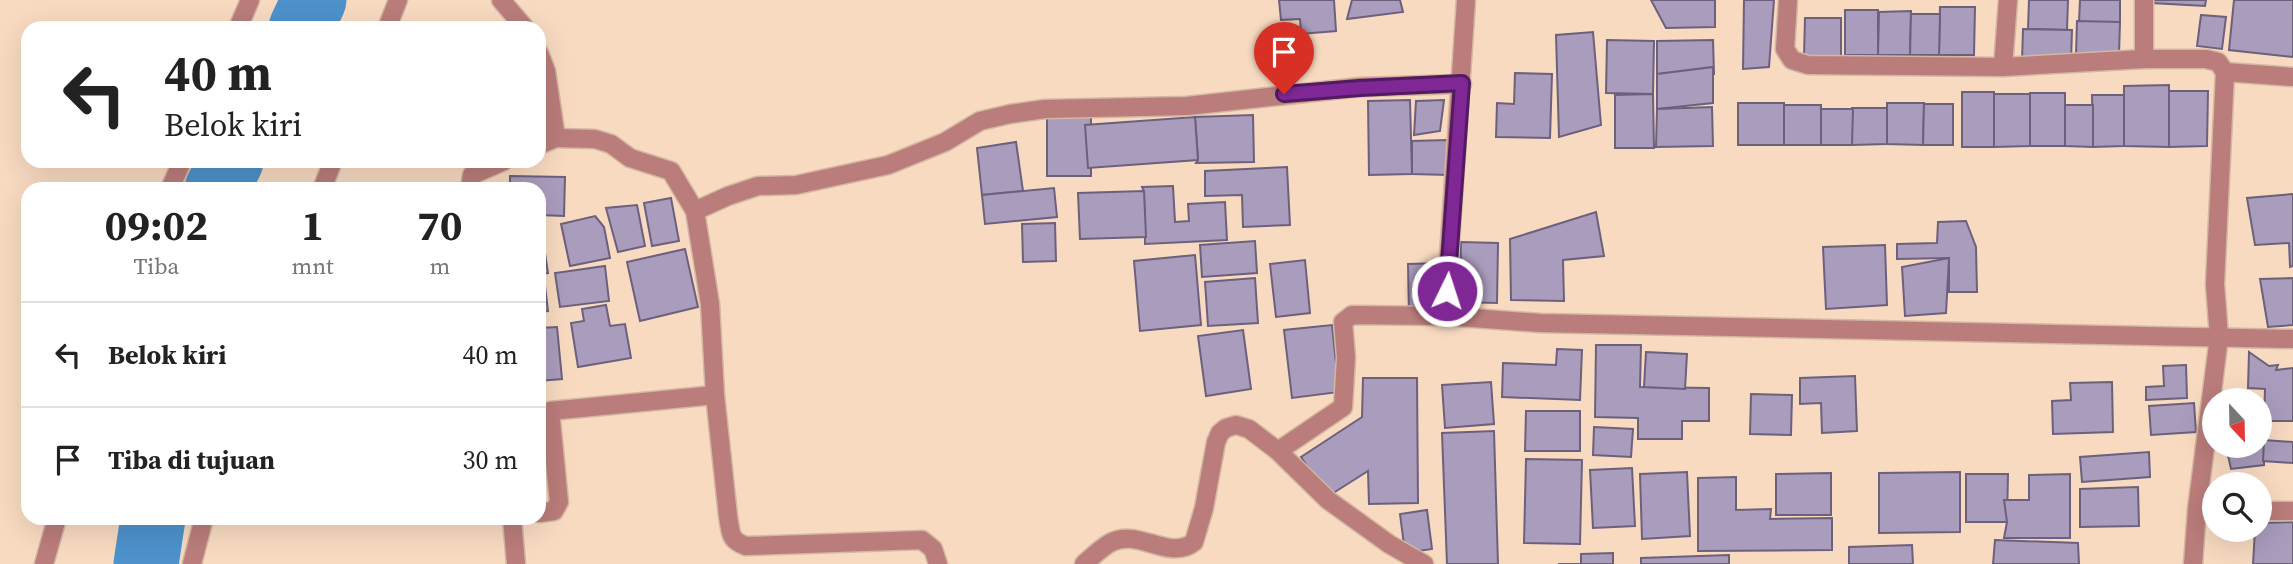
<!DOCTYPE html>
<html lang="id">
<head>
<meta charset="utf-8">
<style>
  body { margin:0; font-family:"Source Serif 4",serif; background:#f6f6f6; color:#222; height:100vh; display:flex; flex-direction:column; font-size:26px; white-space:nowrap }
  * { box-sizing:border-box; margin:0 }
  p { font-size:23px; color:#767676 }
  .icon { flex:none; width:38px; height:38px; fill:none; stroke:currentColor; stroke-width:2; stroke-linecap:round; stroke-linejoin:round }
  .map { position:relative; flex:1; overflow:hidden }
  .details { position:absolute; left:21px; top:182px; width:525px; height:343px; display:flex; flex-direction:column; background:#fff; border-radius:21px; box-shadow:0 7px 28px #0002 }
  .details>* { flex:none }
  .top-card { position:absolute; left:21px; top:21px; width:525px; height:147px; border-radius:21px; box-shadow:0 7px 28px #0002; background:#fff; color:#222; overflow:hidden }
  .needle { width:46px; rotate:158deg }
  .buttons { position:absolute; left:2202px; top:388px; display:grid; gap:14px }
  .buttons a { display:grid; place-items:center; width:70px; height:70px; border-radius:50%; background:#fff; box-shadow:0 7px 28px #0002; font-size:35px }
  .pin { position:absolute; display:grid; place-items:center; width:60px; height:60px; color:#fff; margin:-72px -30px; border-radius:50% 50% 50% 0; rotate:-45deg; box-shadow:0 0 7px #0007 }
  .pin .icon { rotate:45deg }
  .me { position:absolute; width:77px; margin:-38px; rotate:4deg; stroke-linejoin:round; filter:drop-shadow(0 0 5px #0008) }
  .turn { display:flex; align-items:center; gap:24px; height:147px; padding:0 28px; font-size:32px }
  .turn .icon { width:91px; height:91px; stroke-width:2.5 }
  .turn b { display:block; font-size:49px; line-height:60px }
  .eta { display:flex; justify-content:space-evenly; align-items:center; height:119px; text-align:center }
  .eta b { font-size:42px; font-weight:700; line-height:49px }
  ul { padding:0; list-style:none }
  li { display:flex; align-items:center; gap:21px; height:105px; padding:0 28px; border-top:2px solid #e0e0e0 }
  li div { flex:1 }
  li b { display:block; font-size:26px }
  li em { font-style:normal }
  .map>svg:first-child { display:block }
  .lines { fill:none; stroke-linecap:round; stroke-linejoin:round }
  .river { stroke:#4d92cb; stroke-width:65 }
  .building { fill:#aa9cbc; stroke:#6c607d; stroke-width:2 }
  .minor-casing { stroke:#d2b7a1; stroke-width:21 }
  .minor { stroke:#ba7d7b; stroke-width:18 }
  .route-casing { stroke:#531961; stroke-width:18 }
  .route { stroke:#7f2795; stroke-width:12 }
</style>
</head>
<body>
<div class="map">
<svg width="2293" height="564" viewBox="0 0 2293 564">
  <rect width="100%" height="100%" fill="#f8dac1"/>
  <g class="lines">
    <!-- river -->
    <g class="river">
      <path d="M301,28L314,0"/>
      <path d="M217,189L231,161"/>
      <path d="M146,564L153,518"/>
    </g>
  </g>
  <!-- building -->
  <g class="building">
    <path d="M1279,0H1334L1336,31L1301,34L1300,19L1281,20Z"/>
    <path d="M1352,0H1400L1403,12L1347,19Z"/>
    <path d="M1651,0H1715V27L1666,28Z"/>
    <path d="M1744,0H1774L1769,67L1743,69Z"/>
    <path d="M2029,0H2068L2067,30L2028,29Z"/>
    <path d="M2080,0H2120V22H2079Z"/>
    <path d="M2151,0H2206L2205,6L2151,3Z"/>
    <path d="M2234,0H2293V57L2229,50Z"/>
    <path d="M1940,7H1975L1974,55H1939Z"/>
    <rect x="1845" y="10" width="33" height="45"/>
    <path d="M1911,11L1910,55H1878L1879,12Z"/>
    <path d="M1911,14H1940L1939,55H1910Z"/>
    <path d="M2201,15L2226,17L2222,49L2197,46Z"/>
    <path d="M1805,18H1841V57L1804,56Z"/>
    <path d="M2077,21L2120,22L2119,55L2076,54Z"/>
    <path d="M2023,29L2072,30L2071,62L2022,61Z"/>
    <path d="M1593,32L1601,125L1559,137L1556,35Z"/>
    <path d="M1607,40L1654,41L1653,94L1606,93Z"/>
    <path d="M1713,40L1714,74H1657V41Z"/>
    <path d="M1713,67V103L1657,109V74Z"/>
    <path d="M1515,73L1552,74L1550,138L1496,137L1497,103L1514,104Z"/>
    <path d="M2169,85V147L2124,146V86Z"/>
    <path d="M2169,91H2208L2207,146L2169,147Z"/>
    <rect x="1962" y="92" width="32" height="55"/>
    <rect x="2030" y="93" width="35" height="53"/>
    <path d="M1653,94L1654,148H1615V95Z"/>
    <path d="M1994,94H2030V146L1994,147Z"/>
    <path d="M2092,95H2124V146L2093,147Z"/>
    <path d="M1410,100L1412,174L1369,175L1368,101Z"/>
    <path d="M1444,100L1440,131L1414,135L1416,101Z"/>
    <rect x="1738" y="103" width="46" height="42"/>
    <path d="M1887,103H1924L1923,145L1887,144Z"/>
    <path d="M1924,104H1953V145H1923Z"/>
    <rect x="1784" y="105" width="37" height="40"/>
    <path d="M2065,105H2093V147L2065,146Z"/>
    <path d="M1712,107L1713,146L1656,147L1657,109Z"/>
    <path d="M1852,108H1887V144L1852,145Z"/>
    <path d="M1821,109H1853L1852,145H1821Z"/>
    <rect x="1047" y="114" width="44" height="62"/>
    <path d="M1253,115L1254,162L1196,163L1198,160L1195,117Z"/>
    <path d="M1195,117L1198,160L1088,168L1085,125Z"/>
    <path d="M1448,140V175L1412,174V141Z"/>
    <path d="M1016,142L1023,191L982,195L977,148Z"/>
    <path d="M1287,167L1290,225L1243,227L1242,195L1205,196V171Z"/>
    <path d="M510,176L565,177L564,216L539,215V189H510Z"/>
    <path d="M1173,186L1175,222L1189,221L1188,204L1225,202L1227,240L1145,244L1144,191L1142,187Z"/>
    <path d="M1054,188L1057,217L985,224L982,195Z"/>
    <path d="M1144,191L1146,237L1080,239L1078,193Z"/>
    <path d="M2293,194V266L2290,267L2289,243L2255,245L2247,198Z"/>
    <path d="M671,198L679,241L652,246L644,203Z"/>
    <path d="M637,205L645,246L618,252L606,208Z"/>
    <path d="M1596,212L1604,256L1563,260L1564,301L1511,300L1510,239Z"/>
    <path d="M595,216L604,227L610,258L570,266L561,224Z"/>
    <path d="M1966,221L1976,247L1977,292H1949V258L1897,259V244L1937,243L1938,222Z"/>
    <path d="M1055,223L1056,261L1023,262L1022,224Z"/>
    <path d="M1255,241L1257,273L1202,277L1200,245Z"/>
    <path d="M1461,242L1498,243L1497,303L1460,302Z"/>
    <path d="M1885,245L1887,305L1826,309L1823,247Z"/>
    <path d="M685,249L698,307L640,321L627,262Z"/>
    <path d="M545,253L548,273L539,274V254Z"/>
    <path d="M1195,255L1201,325L1140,331L1134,261Z"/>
    <path d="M1949,258L1946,313L1905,316L1902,267Z"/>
    <path d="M1305,260L1310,313L1276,317L1270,264Z"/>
    <path d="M1441,263V315L1409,316L1408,264Z"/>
    <path d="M605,266L609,301L560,307L555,273Z"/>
    <path d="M544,277L548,311L539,312V278Z"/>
    <path d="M1255,278L1258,323L1208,326L1205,282Z"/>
    <path d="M2293,278V325L2268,327L2260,279Z"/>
    <path d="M606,305L610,326L625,324L631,358L578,367L571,323L584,321L582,309Z"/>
    <path d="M1332,325L1339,392L1292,398L1284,330Z"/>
    <path d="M557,327L562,379L539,381V328Z"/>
    <path d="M1243,330L1251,389L1206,396L1198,336Z"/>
    <path d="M1596,345H1641L1640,387L1709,388V421H1682V439H1638V418L1595,417Z"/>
    <path d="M1557,349L1582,350L1580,400L1502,397L1503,363L1556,365Z"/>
    <path d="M1646,352L1687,354L1685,389L1644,387Z"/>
    <path d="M2249,352L2269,366L2278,365L2276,370L2293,368V421H2264L2265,389L2248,388Z"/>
    <path d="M2186,365L2187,398L2146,400V387L2164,386L2163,366Z"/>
    <path d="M1855,376L1857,431L1822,433L1821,403L1800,404V378Z"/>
    <path d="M1363,378H1417L1418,503L1369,504L1368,471L1327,497L1301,457L1362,417Z"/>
    <path d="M1491,382L1494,424L1445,428L1442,385Z"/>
    <path d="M2112,382L2113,432L2053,434L2052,401L2071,400L2070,383Z"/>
    <path d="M1751,394L1792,395L1791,435L1750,434Z"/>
    <path d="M2194,403L2196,432L2151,435L2149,406Z"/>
    <path d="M1526,411H1580V451H1525Z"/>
    <path d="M1594,427L1633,429L1631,457L1593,455Z"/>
    <path d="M1494,431L1498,564H1447L1442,433Z"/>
    <path d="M2259,431L2264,432V465L2231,469L2226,446H2259Z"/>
    <path d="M2264,440L2293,442V463L2263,461Z"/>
    <path d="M2149,452L2150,477L2082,482L2080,457Z"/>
    <path d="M1526,459L1582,460L1580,544L1524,543Z"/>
    <path d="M1632,468L1635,526L1593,528L1590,470Z"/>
    <path d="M1687,472L1690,536L1642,539L1640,474Z"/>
    <path d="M1960,472V532L1879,533V473Z"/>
    <path d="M1831,473V515H1776V474Z"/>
    <path d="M1966,474H2008L2007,522H1966Z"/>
    <path d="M2070,474V538H2004L2007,522L2004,500H2029V475Z"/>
    <path d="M1736,477V510L1771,509L1770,519L1832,518V550L1698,551V478Z"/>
    <path d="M2138,487L2139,526L2080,527V489Z"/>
    <path d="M1427,510L1432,549L1405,553L1400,514Z"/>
    <path d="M2293,522V564H2253L2255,530H2259V523Z"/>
    <path d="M1995,540L2078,543L2079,564H1993Z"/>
    <path d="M1912,545L1913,564H1849V547Z"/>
    <path d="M1613,553V564H1558H1581V554Z"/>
    <path d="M1729,555V564H1641V558Z"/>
  </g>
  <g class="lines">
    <!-- minor casing -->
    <g class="minor-casing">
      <g id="minor">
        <path d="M501,0L525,28"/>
        <path d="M1788,0L1785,49L1792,60L1808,65L2003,67L2144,59H2206L2218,62L2225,72L2293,77"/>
        <path d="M2144,0V59"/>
        <path d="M238,28L250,0"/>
        <path d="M387,28L398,0"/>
        <path d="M539,53L546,71L556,138L539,145"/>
        <path d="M2003,67L2008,0"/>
        <path d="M556,138L595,139L611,144L630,158L671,171L695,211L710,304L715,395L728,516C731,533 729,540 746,546L922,540L933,549L938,564"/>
        <path d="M170,189L182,161"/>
        <path d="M322,189L333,161"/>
        <path d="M470,189L472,175L504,161"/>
        <path d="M695,211L728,196L758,186L796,185L888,165L945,142L980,121L1010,114L1045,109L1187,106L1360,87L1462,84"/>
        <path d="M1445,316L1466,0"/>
        <path d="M1278,451L1343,407L1346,357L1343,322L1352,315L1445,316L1540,323L2293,339"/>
        <path d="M2259,511H2293"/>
        <path d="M539,513L554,511L559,502L550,411L715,395"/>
        <path d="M512,518L516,564"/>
        <path d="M44,564L57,518"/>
        <path d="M192,564L204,518"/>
        <path d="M1084,564C1092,557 1101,548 1110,543C1138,527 1169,562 1194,542L1204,508L1216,442L1220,433L1226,428L1236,425L1249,429L1278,451L1328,500L1389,544L1424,564"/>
        <path d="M2193,564L2197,509L2219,337L2215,284L2225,72"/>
      </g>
    </g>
    <!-- minor -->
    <use href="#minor" class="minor"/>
  </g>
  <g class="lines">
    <!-- route casing -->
    <g class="route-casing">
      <path id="route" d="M1284,94L1360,88L1462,83L1447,291"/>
    </g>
    <!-- route -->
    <use href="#route" class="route"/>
  </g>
</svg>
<div class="buttons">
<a><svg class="needle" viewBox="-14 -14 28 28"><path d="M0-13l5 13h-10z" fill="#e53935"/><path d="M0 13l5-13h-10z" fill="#767676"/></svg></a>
<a><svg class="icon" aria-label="search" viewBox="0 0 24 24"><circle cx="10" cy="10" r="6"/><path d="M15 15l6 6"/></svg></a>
</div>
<div class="pin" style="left:1284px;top:94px;background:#d93025"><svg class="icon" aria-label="arrive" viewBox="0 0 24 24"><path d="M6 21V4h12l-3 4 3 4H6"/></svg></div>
<svg class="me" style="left:1447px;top:291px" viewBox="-20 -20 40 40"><circle r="17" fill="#7f2795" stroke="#fff" stroke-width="3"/><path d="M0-11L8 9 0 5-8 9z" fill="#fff"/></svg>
<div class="top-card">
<div class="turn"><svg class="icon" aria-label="left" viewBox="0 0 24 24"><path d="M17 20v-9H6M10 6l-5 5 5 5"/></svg><div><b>40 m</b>Belok kiri</div></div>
</div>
<section class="details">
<div class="eta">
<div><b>09:02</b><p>Tiba</p></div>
<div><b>1</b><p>mnt</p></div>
<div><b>70</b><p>m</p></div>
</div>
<ul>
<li><svg class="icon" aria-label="left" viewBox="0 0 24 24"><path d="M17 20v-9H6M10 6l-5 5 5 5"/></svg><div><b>Belok kiri</b></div><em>40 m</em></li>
<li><svg class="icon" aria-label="arrive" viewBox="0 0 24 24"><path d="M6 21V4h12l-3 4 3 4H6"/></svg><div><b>Tiba di tujuan</b></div><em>30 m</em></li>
</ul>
</section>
</div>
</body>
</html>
